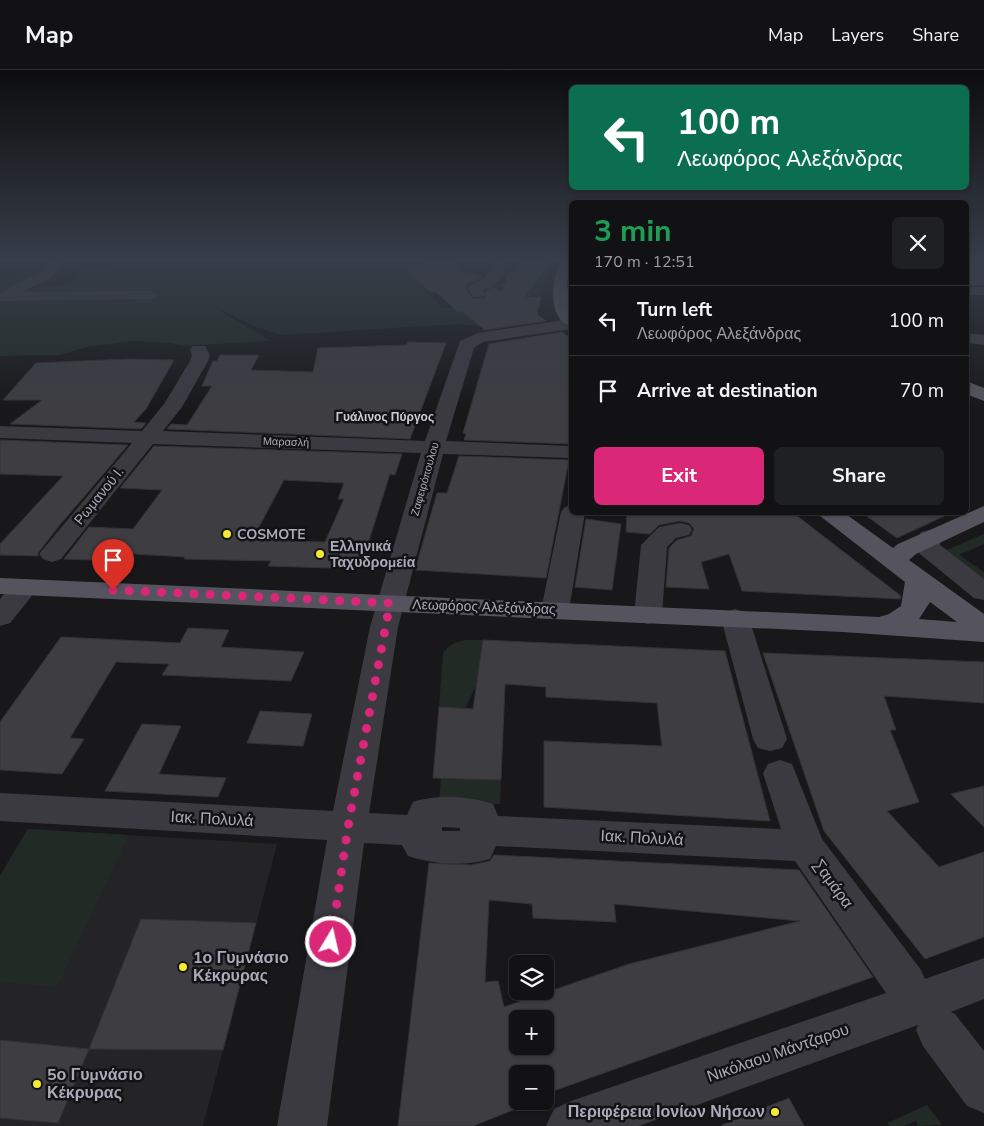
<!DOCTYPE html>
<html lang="en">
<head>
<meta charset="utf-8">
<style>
  body { margin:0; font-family:"Nunito Sans",sans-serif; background:#1f2022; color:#f1f3f6; height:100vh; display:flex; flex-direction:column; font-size:19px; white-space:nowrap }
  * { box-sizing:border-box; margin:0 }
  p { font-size:16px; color:#9c9ea0 }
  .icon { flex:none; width:28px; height:28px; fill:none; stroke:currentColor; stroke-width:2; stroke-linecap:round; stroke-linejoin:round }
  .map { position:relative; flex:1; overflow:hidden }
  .sheet { position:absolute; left:569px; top:130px; width:400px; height:315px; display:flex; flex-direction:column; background:#121214; border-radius:8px; box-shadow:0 1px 4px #0004,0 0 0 1px #313234 }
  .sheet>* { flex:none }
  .banner { position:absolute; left:569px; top:15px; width:400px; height:105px; border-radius:8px; box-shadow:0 1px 4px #0004,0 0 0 1px #313234; background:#0b6e4f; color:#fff; overflow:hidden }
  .buttons { position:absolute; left:509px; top:885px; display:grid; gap:10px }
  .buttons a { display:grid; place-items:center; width:45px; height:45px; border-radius:8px; background:#121214; box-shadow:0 1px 4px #0004,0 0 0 1px #313234; font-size:25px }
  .pin { position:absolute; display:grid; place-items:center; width:42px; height:42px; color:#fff; margin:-51px -21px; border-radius:50% 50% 50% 0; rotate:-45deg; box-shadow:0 0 5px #0007 }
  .pin .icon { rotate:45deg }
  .me { position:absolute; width:55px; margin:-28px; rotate:9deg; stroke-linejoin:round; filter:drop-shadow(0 0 4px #0008) }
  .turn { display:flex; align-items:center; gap:18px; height:105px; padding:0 25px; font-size:22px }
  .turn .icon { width:65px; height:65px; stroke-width:2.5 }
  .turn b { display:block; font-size:35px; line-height:42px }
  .round { display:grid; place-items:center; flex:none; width:52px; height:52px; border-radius:8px; background:#1f2022 }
  .summary { display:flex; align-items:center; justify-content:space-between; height:85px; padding:0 25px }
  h1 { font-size:30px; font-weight:700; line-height:38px; color:#1e9e55 }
  .action { display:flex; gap:10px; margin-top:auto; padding:10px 25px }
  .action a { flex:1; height:58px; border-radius:8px; background:#db2777; color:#fff; font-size:20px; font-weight:700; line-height:58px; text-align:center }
  .action a+a { background:#1f2022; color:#f1f3f6 }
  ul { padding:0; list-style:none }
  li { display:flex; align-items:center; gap:15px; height:70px; padding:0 25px; border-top:1px solid #313234 }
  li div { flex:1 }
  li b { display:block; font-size:19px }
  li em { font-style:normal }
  header { display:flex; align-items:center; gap:30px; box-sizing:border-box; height:70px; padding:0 25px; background:#121214; border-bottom:1px solid #313234 }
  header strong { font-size:24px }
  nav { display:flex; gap:28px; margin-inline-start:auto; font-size:18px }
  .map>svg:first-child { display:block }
  .built { fill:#242427 }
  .green { fill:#212a25 }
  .building { fill:#3d3d42; stroke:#333236; fill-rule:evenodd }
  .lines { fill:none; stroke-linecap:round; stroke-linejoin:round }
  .minor { fill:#3b3a41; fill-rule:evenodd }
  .major { fill:#55545e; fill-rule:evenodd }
  .route { stroke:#db2777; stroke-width:9; stroke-dasharray:0 16.2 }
  .poi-dot { fill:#f6e933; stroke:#131315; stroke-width:2 }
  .labels { text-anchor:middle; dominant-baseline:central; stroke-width:5; stroke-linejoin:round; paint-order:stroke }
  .far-street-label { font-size:11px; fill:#aaaaba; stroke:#131315 }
  .far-neighbourhood-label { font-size:12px; font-weight:bold; fill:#cbcbd6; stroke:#131315 }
  .street-label { font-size:14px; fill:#aaaaba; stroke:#131315 }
  .poi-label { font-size:14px; font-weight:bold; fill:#aaaaba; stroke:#131315; text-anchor:start }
  .near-street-label { font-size:16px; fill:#aaaaba; stroke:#131315 }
  .near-poi-label { font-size:16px; font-weight:bold; fill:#aaaaba; stroke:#131315; text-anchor:start }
</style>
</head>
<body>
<header>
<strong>Map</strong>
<nav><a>Map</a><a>Layers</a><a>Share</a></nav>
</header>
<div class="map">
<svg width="984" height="1056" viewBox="0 0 984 1056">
  <rect width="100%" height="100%" fill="#18181a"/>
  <!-- built -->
  <path class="built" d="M28,759L277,774L203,1056H0V805Z"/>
  <!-- green -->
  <g class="green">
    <path d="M24,192H48L42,203L0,223V213L16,204L24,195Z"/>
    <path d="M149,192H402L442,238L459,236L471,246L491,223L484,216L505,213L503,217H500L498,224L521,226L528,224V222L508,206H500L508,192L521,199L548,200L542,222L519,229L480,256L457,254L283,265L258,258L211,235L271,271L181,276L171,273L134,271L87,277L60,285L0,286V227L20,221L74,213L82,199Z"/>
    <path d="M984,464V474L959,485L984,502V508L982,509L946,483L947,480Z"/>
    <path d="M466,570H483L477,613L465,639L439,637L443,583C449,574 456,572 466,570Z"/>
    <path d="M441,708L501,710L500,734L439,733Z"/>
    <path d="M28,759L129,765L57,917L0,912V806Z"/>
    <path d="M927,1035L942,1055L916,1056L918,1055L916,1051L904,1056H889L887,1053Z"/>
  </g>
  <!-- building -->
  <g class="building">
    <path d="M433,192H454L469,204L477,203L483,208L468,213L465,217L473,229L485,228L486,221L494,217L501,222L509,202H514L522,192H550L525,227H541L537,244L546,251L485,260L460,240L459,243L435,221L430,222L403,196Z"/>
    <path d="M966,192L984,193V215H969L966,211Z"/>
    <path d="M562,262L571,269V374L464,370L466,364L463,363L489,274Z"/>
    <path d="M408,272L446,273L410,369L167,359L171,354L187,355L212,316H202L213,291H217L220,285H259L251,300L313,302L318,278L407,275Z"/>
    <path d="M128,289L174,290L146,339L134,352L146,353L141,359L10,354L42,330H3L36,293Z"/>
    <path d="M0,370L128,375L59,456L38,483V486L0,485V474L63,406L0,404Z"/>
    <path d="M154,376L402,384L395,405L390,404L360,499L268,496L271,491L184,489L185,487L100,482L94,490L64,489L89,457L133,459L162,420L120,418ZM284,410L344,413L338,429H344L325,472L252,470Z"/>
    <path d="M459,386L569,390L546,508L415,500L437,423H447Z"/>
    <path d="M627,442H792L901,526L900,529L742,521L729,484L701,492L709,519L666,517L669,478L677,470L691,466L694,459L689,453L680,451L659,455L650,464L626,462Z"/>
    <path d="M861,442H953L897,468Z"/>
    <path d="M586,449L621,454L612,520L575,517Z"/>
    <path d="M188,558L229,560L221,577L304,582L291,611L162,605L169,594L116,592L70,668L84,669L62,704L0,700V652L61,567L180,573Z"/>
    <path d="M483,570L725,581L770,751L544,737V671L662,676L657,633L546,627V617L505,614L501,710L433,708L439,637L473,639Z"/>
    <path d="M763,583L984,592V633L884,626L896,660H890L919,732L887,741L939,797L984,782V867L925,889L824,761Z"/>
    <path d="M260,641L312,644L303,676L247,673Z"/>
    <path d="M142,654L181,656L159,704L226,708L218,727L105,721Z"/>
    <path d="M984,716V757L951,724Z"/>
    <path d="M494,785L799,800L873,907L545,1024V1004H518V1031H527L528,1034L473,1056H398L429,793L471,795L490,791ZM489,830L532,834L533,848L616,852L614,834L800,851L629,894L504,937L498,911L485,912ZM518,949H545V976H518Z"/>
    <path d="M141,849L256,853L223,980L89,979Z"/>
    <path d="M0,970L89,979L58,1053L0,1048Z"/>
    <path d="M789,1028L804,1056H722V1055Z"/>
  </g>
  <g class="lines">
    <!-- minor -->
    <g class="minor">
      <path d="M48,192H62L52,207L22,222L151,221L158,225L151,229L0,231V223L42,201Z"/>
      <path d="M493,192H507C500,209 500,214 483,220L485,224L483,227H473L467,218L469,215L485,209Z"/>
      <rect x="966" y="217" width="18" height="8"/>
      <path d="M571,249V259L483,272L474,278L446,371L571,376V388L443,384L398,557L369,743L407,745L413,732C436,724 470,726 493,734L498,746L781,759L763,703L768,694L780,690L792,694L822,769L921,900L925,909L984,888V929L951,942L955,944L984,981V1043L967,1036L923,976L916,960L918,955L639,1056H546L554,1039L571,1031L886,923L795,791L496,776L490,789C466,797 432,794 408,786L402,775L364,773L327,1056H277L327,770L0,751V723L333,741L370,557L421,383L153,374L61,489L52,492L43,489L39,484L132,373L0,368V356L142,361L164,334L190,291L192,285L190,280L193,276H205L210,285L208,291L182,337L163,361L425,371L460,271L478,263ZM442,757L460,758V761H442Z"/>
      <path d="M966,263L984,265V275L966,273Z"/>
      <path d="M571,435V442H585L569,540L565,546L555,549L545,546L541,540L561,442L565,437Z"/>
      <path d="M680,453L689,455L692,460L689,465L676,468L667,477L662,545L658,551L648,554L638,551L634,545L641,475L659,457Z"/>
      <path d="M930,460L939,462L942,467L940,475L984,509V530L974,528L920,484L914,474L921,462Z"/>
      <path d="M25,509L35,511L39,517L10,553L0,556V529L15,511Z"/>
      <path d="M735,539L745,542L749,548L787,669L782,678L770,681L758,678L753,669L721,548L725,542Z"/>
    </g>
    <!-- major -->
    <g class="major">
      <path d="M561,192H571L567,214L571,238V256C547,250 551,208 561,192Z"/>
      <path d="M966,311L984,318V331L966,324Z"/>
      <path d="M984,436V452L916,484L909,490L984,544V572L843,562L0,524V508L879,547L889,544L901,536L905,512L815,442H843L893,478L898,474ZM930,532L957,552L919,549Z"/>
    </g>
  </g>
  <!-- sky -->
  <linearGradient id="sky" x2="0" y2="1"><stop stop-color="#0d0d0e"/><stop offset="0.56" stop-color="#373d49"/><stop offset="1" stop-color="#373d49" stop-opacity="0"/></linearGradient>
  <rect width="984" height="340" fill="url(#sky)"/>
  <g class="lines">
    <!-- route -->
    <path class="route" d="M113,520L390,533L348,757L331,872"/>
  </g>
  <!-- markers -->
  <g class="poi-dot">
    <circle cx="227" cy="464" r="5"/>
    <circle cx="320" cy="484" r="5"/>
    <circle cx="183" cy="897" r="5"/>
    <circle cx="37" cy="1014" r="5"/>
    <circle cx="775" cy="1042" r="5"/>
  </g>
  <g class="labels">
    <!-- far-street labels -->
    <g class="far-street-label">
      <text transform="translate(286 372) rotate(2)">Μαρασλή</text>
      <text transform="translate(425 409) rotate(-74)">Ζαφειρόπουλου</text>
    </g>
    <!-- far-neighbourhood labels -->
    <g class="far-neighbourhood-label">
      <text x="385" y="347">Γυάλινος Πύργος</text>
    </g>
    <!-- street labels -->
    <g class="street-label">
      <text transform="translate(99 426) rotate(-51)">Ρωμανού Ι.</text>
      <text transform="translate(484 537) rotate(2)">Λεωφόρος Αλεξάνδρας</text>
    </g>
    <!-- poi labels -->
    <g class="poi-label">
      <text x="237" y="464">COSMOTE</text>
      <text x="330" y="476">Ελληνικά<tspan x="330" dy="16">Ταχυδρομεία</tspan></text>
    </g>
    <!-- near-street labels -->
    <g class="near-street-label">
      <text transform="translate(212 749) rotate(3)">Ιακ. Πολυλά</text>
      <text transform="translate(642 768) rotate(3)">Ιακ. Πολυλά</text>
      <text transform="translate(833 814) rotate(54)">Σαμάρα</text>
      <text transform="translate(778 983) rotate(-19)">Νικόλαου Μάντζαρου</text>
    </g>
    <!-- near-poi labels -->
    <g class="near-poi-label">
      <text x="193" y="888">1ο Γυμνάσιο<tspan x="193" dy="18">Κέκρυρας</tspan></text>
      <text x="47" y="1005">5ο Γυμνάσιο<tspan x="47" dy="18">Κέκρυρας</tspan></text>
      <text x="765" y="1042" text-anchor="end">Περιφέρεια Ιονίων Νήσων</text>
    </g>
  </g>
</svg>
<div class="buttons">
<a><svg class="icon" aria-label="layers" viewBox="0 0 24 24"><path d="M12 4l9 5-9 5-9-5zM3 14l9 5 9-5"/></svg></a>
<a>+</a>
<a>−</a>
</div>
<div class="pin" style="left:113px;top:520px;background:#d93025"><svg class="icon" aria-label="arrive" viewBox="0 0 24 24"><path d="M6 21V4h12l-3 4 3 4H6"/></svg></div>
<svg class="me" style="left:331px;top:872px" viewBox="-20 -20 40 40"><circle r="17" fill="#db2777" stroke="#fff" stroke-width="3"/><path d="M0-11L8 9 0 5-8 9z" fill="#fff"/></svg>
<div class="banner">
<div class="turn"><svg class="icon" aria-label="left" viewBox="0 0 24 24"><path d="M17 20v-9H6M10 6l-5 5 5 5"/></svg><div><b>100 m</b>Λεωφόρος Αλεξάνδρας</div></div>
</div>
<section class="sheet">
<div class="summary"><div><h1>3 min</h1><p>170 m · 12:51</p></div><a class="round"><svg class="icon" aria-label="close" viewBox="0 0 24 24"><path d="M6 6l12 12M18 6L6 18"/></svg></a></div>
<ul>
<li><svg class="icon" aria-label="left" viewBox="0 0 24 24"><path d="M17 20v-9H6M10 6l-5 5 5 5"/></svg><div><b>Turn left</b><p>Λεωφόρος Αλεξάνδρας</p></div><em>100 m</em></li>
<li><svg class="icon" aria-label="arrive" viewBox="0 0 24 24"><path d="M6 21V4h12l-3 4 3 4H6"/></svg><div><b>Arrive at destination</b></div><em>70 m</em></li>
</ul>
<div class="action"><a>Exit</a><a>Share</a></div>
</section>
</div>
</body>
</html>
